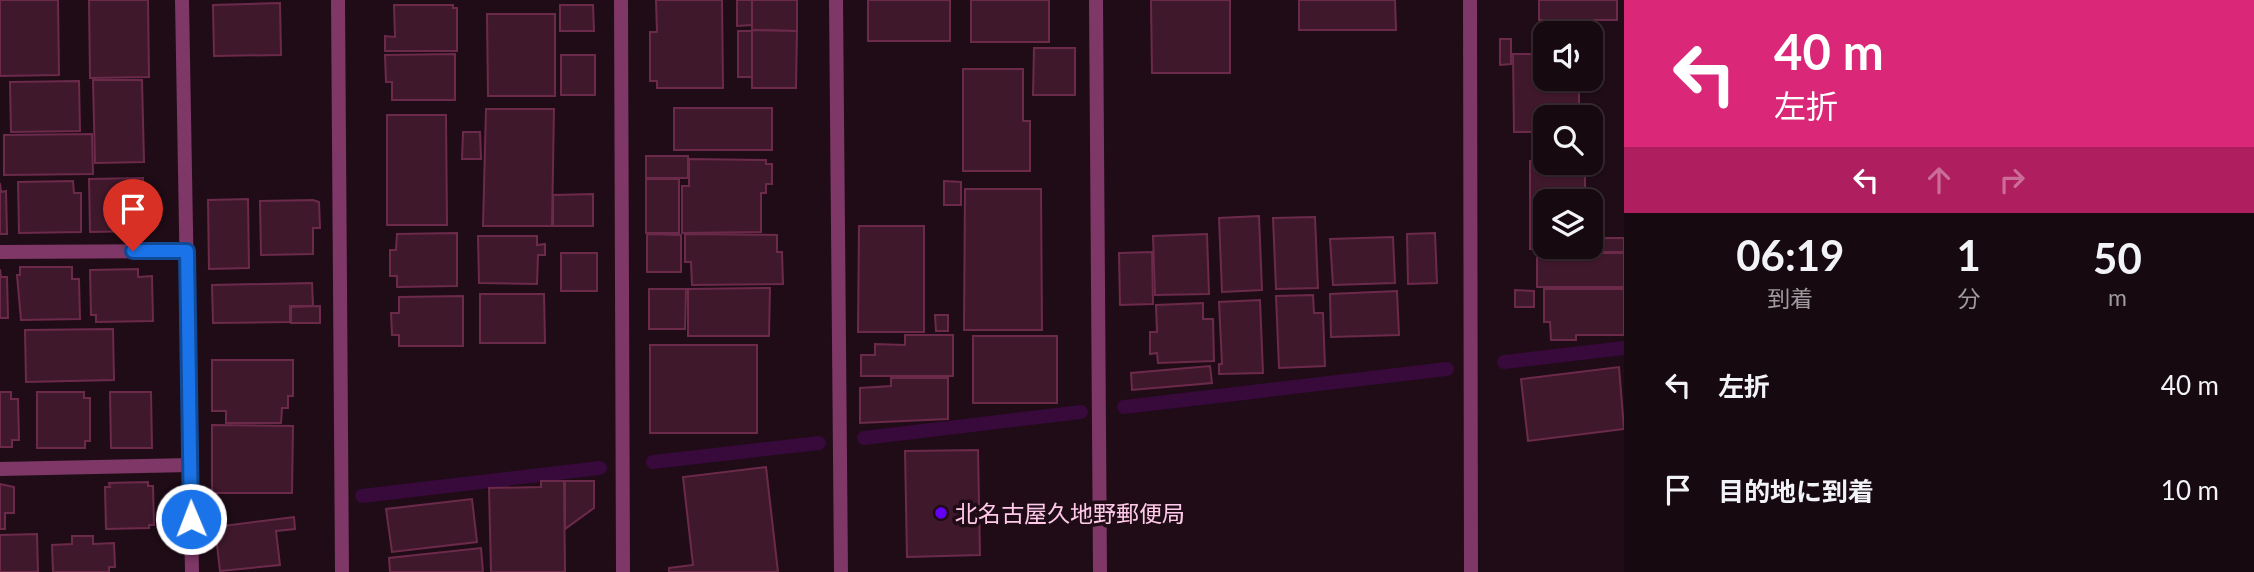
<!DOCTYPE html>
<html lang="ja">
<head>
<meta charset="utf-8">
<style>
  body { margin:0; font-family:Lato,"Noto Sans JP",sans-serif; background:#201219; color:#f1f3f6; height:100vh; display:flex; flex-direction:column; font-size:26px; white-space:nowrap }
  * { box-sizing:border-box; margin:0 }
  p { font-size:23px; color:#9e9a9f }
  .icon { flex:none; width:38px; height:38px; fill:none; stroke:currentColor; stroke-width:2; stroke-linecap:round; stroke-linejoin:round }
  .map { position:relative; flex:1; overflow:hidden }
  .drawer { display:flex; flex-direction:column; background:#170910; width:630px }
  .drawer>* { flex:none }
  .banner { background:#db2777; color:#fff; overflow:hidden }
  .buttons { position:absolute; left:1533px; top:21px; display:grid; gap:14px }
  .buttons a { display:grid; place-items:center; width:70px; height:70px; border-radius:14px; background:#170910; box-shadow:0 2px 5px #0004,0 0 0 2px #362a30; font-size:35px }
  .pin { position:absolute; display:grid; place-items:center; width:60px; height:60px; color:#fff; margin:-72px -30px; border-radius:50% 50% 50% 0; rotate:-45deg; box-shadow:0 0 7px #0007 }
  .pin .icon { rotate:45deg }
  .me { position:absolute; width:77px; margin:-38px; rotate:359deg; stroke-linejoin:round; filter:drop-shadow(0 0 5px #0008) }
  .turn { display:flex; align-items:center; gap:24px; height:147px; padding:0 35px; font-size:32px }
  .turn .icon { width:91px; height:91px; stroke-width:2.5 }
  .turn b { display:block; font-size:49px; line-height:60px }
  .lanes { display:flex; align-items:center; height:66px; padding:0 35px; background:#0003; justify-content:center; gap:35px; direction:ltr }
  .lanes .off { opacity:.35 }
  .eta { display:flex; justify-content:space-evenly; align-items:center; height:119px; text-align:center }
  .eta b { font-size:42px; font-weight:700; line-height:49px }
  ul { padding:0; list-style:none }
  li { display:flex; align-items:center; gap:21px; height:105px; padding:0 35px }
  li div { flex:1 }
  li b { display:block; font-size:26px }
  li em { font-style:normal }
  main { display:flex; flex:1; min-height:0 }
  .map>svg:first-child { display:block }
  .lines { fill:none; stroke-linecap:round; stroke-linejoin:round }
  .stream { stroke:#38093b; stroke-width:14 }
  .building { fill:#40182c; stroke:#6c2a4b; stroke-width:2 }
  .service { stroke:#7e3766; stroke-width:14 }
  .minor { stroke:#7e3766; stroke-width:14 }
  .route-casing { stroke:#114b97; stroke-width:18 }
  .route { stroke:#1a73e8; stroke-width:12 }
  .poi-dot { fill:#6300f5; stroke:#1f0c16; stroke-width:2.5 }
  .labels { text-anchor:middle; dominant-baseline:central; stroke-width:7; stroke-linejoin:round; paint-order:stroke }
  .poi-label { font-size:23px; fill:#ffcae9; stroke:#1f0c16; text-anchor:start }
</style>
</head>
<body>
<main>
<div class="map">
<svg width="1624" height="572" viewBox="0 0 1624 572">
  <rect width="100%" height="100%" fill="#1f0c16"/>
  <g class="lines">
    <!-- stream -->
    <g class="stream">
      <path d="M1504,362L1624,348"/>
      <path d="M1124,407L1447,369"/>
      <path d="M864,438L1081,412"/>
      <path d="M653,462L819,443"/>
      <path d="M362,496L600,468"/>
    </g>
  </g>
  <!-- building -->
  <g class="building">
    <path d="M0,0H58L59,75L0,76Z"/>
    <path d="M89,0H148L149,77L90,78Z"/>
    <path d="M656,0H722L723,88H657V81H650V32H657Z"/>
    <path d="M737,0H752V25L737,26Z"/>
    <path d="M752,0H797V31L752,30Z"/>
    <rect x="868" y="0" width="82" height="41"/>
    <rect x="971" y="0" width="78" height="42"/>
    <path d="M1151,0H1230V73H1152Z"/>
    <path d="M1299,0H1395L1396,30H1299Z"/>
    <rect x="1539" y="0" width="78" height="20"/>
    <path d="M280,3L281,55L214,56L213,5Z"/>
    <path d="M394,5H453V8H457V51H385V36L395,37Z"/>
    <path d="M560,5H593L594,31H560Z"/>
    <path d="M487,14H555V96H488Z"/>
    <path d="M752,30L797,31L796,88H752Z"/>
    <rect x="738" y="31" width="14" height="46"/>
    <path d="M1500,39H1511V64L1500,65Z"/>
    <path d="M1034,48H1075V95H1033Z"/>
    <path d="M455,54V100H392V82H386L385,55Z"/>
    <path d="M1513,54H1545V79H1579V117H1545V132H1514Z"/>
    <rect x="561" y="55" width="34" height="40"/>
    <path d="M963,69H1023V121H1030V171H963Z"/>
    <path d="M93,80H142L144,162L95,163Z"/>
    <path d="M79,81L80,131L11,132L10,82Z"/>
    <rect x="674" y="108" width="98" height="42"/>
    <path d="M486,109H554L552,226H483Z"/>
    <path d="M387,115H446L447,225H387Z"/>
    <path d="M463,132H480L481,159H462Z"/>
    <path d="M92,134L93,174L4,175V135Z"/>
    <rect x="646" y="156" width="42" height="22"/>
    <path d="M689,159L766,160V164H772V184H766V193H761V232L682,233V186H689Z"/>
    <path d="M1530,161L1585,163V201H1545V247L1585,249H1530Z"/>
    <path d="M143,178V188H150V226H144V231L90,232L89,179Z"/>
    <rect x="646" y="179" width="33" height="54"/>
    <path d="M73,181L74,193H81V232L19,233L18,182Z"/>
    <path d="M944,181L961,182V205H944Z"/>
    <path d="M0,183L1,192L6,191L7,234H0Z"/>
    <path d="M965,189H1041L1042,330H964Z"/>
    <path d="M593,194V226H553V195Z"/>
    <path d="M248,199L249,268L209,269L208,200Z"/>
    <path d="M313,200L319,202L320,228H313V254L261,255L260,201Z"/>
    <path d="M1259,216L1262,290L1222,292L1219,218Z"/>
    <path d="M1315,217L1318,288L1276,289L1273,218Z"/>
    <path d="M859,226H924V332H858Z"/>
    <path d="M457,233V286L397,287V276H390V250H396L397,234Z"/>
    <path d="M1435,233L1437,283L1408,284L1407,234Z"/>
    <path d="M647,234L681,235V272H647Z"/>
    <path d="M685,234L777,235V252H782L783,284L692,285L691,262H685Z"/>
    <path d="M1207,234L1209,294L1155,295L1153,236Z"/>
    <path d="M478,236H537V245L545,244V255H538L537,284L479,283Z"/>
    <path d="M1393,237L1395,283L1333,285L1330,239Z"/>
    <path d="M1600,238H1624V252H1601Z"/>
    <path d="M1152,252L1153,304L1120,305L1119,253Z"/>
    <rect x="561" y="253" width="36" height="38"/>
    <rect x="1537" y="253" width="87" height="34"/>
    <path d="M20,267H72V279H79L80,319L21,320L17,275H20Z"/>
    <path d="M0,269L1,277H7L8,318H0Z"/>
    <path d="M138,269V277L152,276L153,321L96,322V315H91L90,270Z"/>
    <path d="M312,283L313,306H290V322L213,323L212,285Z"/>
    <path d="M770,288L769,336H688V289Z"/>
    <path d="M649,289H686L685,329H649Z"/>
    <path d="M1544,289H1624V335H1576V340H1551L1550,322H1544Z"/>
    <path d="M1515,290L1534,291V307H1515Z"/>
    <path d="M1397,291L1399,335L1331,337L1330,294Z"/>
    <path d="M480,294H544L545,343H480Z"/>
    <path d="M1313,295L1314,313H1323L1325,366L1279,368L1276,296Z"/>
    <path d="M463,296V346H399V335H392L391,313H399V297Z"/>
    <path d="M1260,300L1263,373L1219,374V364H1222L1219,302Z"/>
    <path d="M1203,303V319H1213L1214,361L1158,363L1157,353L1150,354V332H1157L1156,305Z"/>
    <path d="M320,306V323H291V307Z"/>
    <path d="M935,315H948V331H936Z"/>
    <path d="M113,329L114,380L26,382L25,330Z"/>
    <path d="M905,335H953V376H861V355H875V344L905,345Z"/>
    <rect x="973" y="336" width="84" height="67"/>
    <rect x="650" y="345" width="107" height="88"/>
    <path d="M212,360H293V396H288V408H282L281,423H226V411H212Z"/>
    <path d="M1210,366L1212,383L1132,390L1131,373Z"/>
    <path d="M1619,367L1624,429L1528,441L1521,379Z"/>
    <path d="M891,378H948V419L860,423V388L891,386Z"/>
    <path d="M0,392H11V399H18L19,440H12V447H0Z"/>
    <path d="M37,392H84V398H90V441H85V448H37Z"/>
    <path d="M110,392H151L152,448H111Z"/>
    <path d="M212,425L293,426L292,493H212Z"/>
    <path d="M978,450L980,555L907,557L905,451Z"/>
    <path d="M766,467L778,572H669V568L693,565L683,477Z"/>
    <path d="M541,481H564L565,572H491L489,488L541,487Z"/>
    <path d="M565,481H594V508L565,529Z"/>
    <path d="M148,482V486H153L154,525H149V528L106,529L105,487H110L109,483Z"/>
    <path d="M0,484L14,487V513H5V529H0Z"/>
    <path d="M472,499L477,542L392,552L386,509Z"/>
    <path d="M294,517L295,529L276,531L280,565L220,571L215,527Z"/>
    <path d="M37,534L38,572H0V535Z"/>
    <path d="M72,536H93V544L114,543L115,567H109V572H53L52,545L72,544Z"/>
    <path d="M481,548L483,572H390L389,558Z"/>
  </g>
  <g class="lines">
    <!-- service -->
    <g class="service">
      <path d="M0,252L187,251"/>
      <path d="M0,469L191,465"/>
    </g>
    <!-- minor -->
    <g class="minor">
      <path d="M182,0L192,572"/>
      <path d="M338,0L342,572"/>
      <path d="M621,0L623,572"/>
      <path d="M836,0L841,572"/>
      <path d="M1096,0L1100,572"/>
      <path d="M1470,0L1471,572"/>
    </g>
  </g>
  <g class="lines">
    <!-- route casing -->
    <g class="route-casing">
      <path id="route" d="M133,251H187L191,519"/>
    </g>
    <!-- route -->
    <use href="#route" class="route"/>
  </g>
  <!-- markers -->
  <circle class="poi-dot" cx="941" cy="513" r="7"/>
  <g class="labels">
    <!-- poi labels -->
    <g class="poi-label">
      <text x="955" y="513">北名古屋久地野郵便局</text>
    </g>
  </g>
</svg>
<div class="buttons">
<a><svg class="icon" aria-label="sound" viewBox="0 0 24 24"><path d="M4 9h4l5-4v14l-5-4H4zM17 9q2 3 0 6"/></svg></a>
<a><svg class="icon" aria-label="search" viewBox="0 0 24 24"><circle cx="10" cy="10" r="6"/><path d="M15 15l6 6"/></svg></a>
<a><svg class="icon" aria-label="layers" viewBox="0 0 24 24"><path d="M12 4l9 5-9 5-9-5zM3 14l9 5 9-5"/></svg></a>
</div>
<div class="pin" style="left:133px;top:251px;background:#d93025"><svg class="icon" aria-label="arrive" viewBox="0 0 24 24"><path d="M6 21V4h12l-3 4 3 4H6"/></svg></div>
<svg class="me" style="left:191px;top:519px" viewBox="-20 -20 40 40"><circle r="17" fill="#1a73e8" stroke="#fff" stroke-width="3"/><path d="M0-11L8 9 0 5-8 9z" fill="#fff"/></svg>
</div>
<section class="drawer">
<div class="banner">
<div class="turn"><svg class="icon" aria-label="left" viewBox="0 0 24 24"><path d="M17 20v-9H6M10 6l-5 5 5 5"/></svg><div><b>40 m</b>左折</div></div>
<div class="lanes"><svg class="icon" aria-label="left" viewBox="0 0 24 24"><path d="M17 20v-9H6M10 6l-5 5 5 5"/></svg><svg class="icon off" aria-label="ahead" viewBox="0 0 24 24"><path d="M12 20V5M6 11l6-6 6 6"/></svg><svg class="icon off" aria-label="right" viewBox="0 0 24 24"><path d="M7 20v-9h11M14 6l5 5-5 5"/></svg></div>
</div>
<div class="eta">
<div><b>06:19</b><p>到着</p></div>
<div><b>1</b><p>分</p></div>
<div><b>50</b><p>m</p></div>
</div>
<ul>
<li><svg class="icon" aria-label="left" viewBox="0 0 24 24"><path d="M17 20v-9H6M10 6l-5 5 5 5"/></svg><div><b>左折</b></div><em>40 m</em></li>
<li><svg class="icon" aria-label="arrive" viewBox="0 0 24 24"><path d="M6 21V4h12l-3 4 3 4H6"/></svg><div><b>目的地に到着</b></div><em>10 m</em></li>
</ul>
</section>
</main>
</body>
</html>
